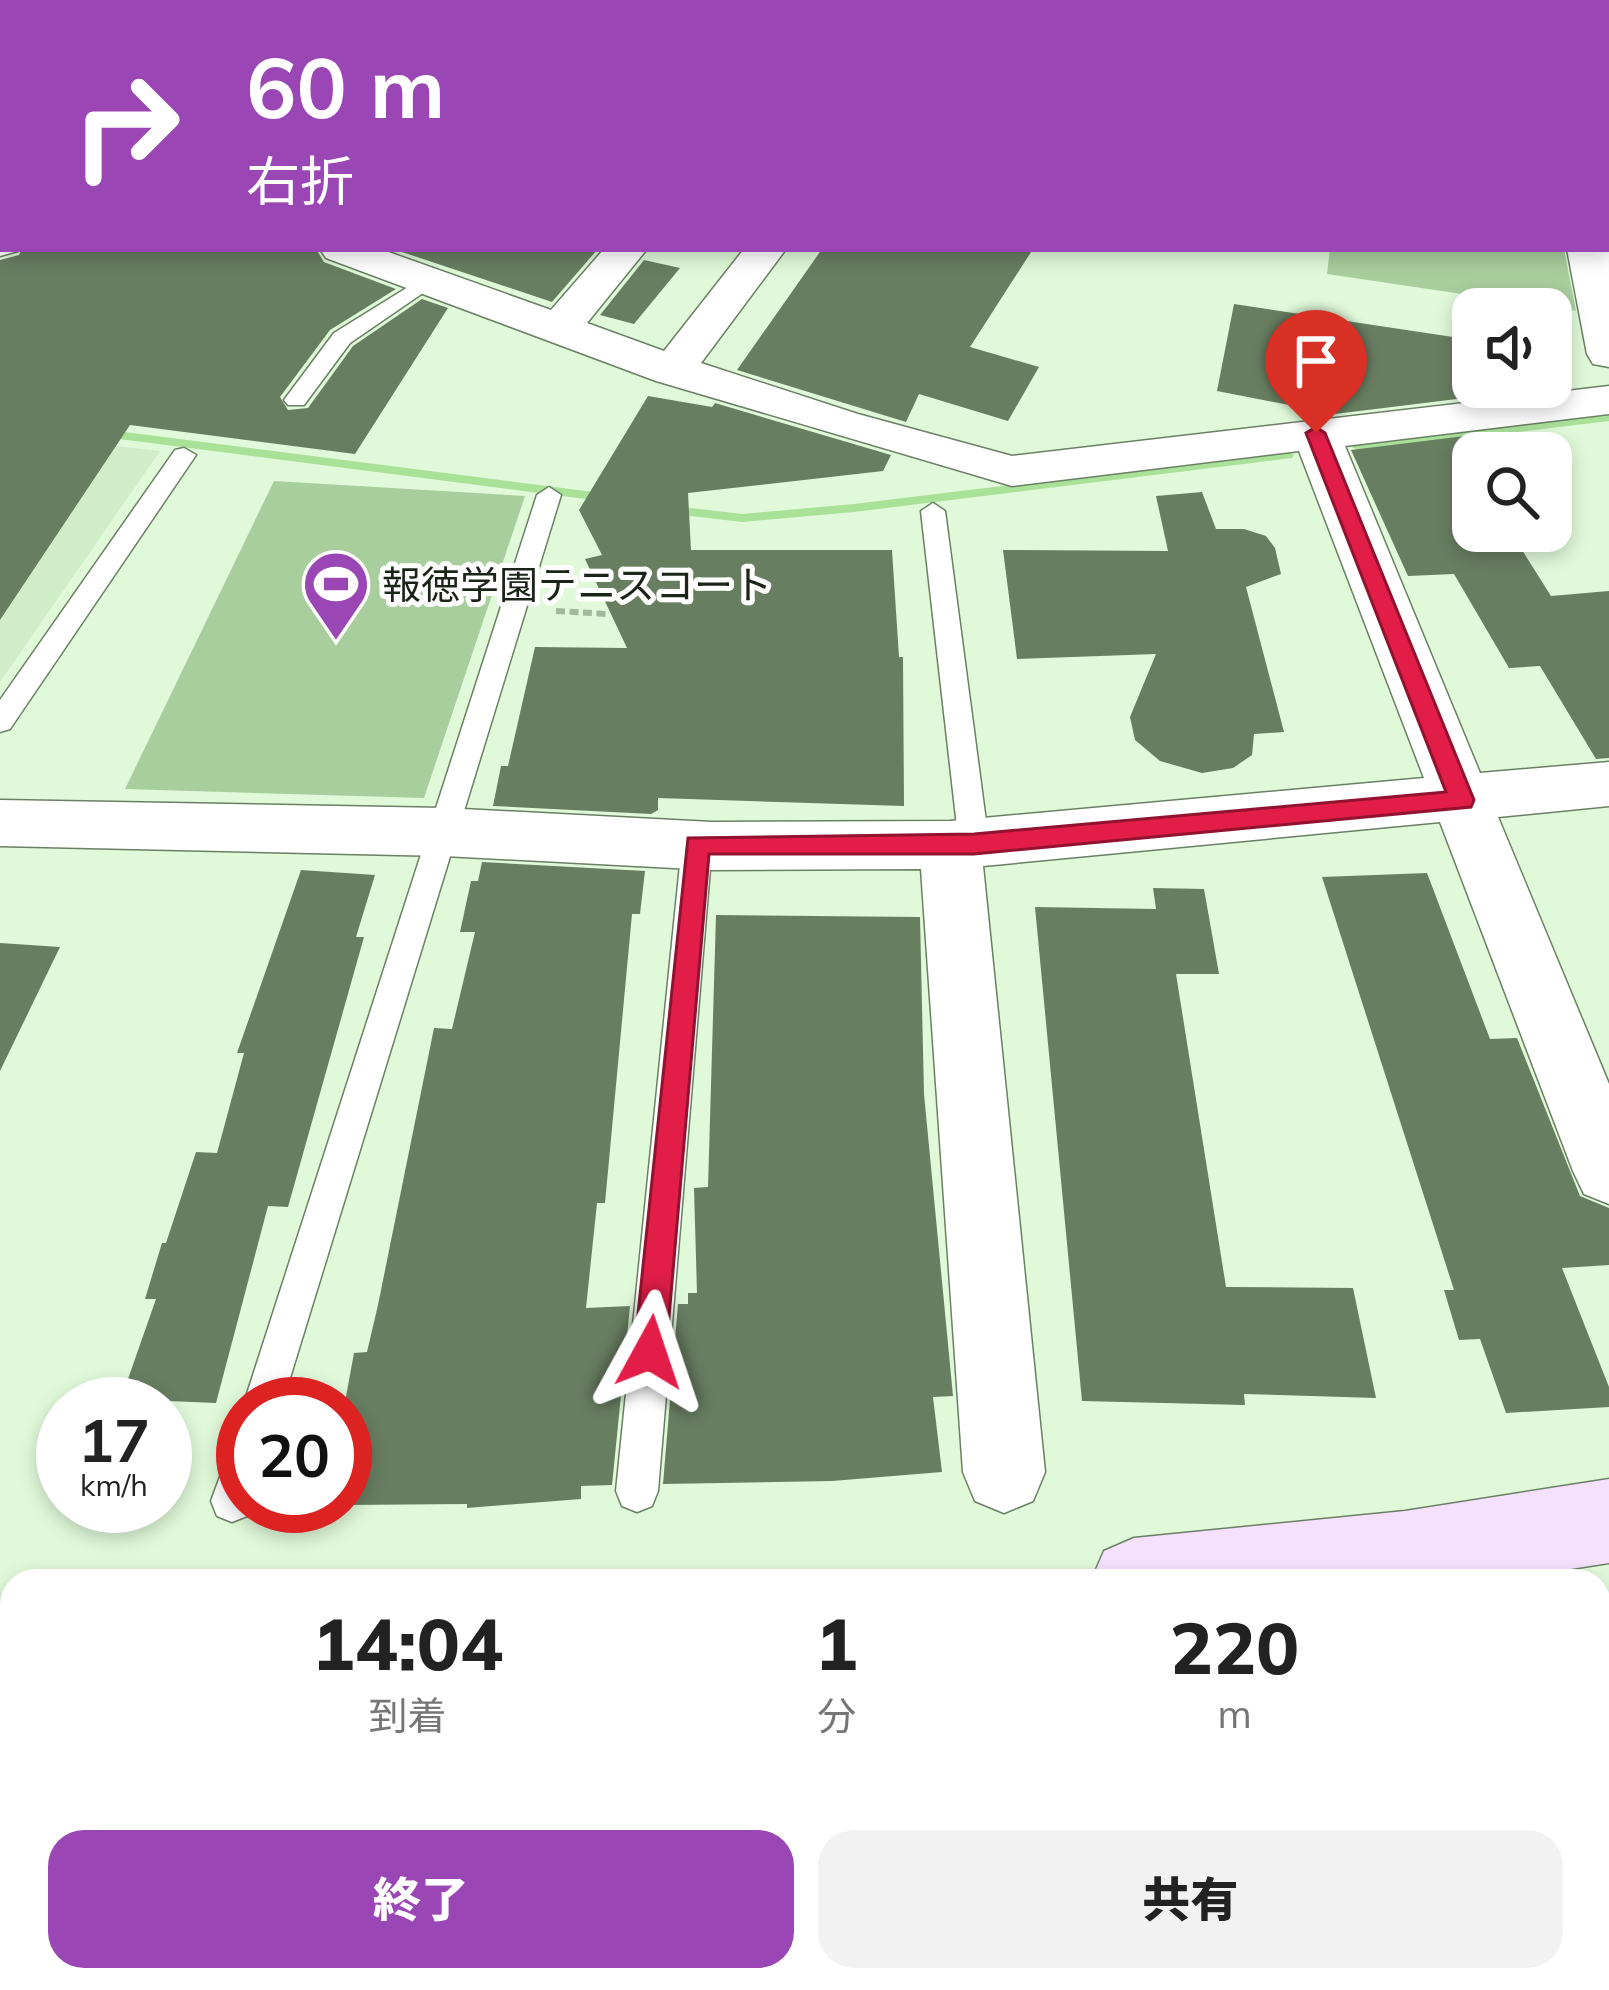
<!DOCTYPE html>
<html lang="ja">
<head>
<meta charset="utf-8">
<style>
  body { margin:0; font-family:Mulish,"Noto Sans JP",sans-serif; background:#f2f2f2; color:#222; height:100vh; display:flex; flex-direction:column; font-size:45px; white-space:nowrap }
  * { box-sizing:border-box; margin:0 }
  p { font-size:39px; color:#767676 }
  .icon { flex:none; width:66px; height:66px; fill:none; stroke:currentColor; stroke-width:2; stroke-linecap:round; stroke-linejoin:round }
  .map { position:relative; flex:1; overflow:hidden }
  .panel { position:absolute; left:0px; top:1569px; width:1611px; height:423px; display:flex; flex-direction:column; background:#fff; border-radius:36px 36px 0 0; box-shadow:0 6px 18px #0003 }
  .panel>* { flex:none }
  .banner { position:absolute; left:0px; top:0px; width:1611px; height:252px; box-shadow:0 6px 18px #0003; background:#9a47b5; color:#fff; overflow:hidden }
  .tools { position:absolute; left:1452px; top:288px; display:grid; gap:24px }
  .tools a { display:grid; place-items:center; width:120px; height:120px; border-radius:24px; background:#fff; box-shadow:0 6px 18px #0003; font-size:60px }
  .speed { position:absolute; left:36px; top:1377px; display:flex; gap:24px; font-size:60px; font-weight:700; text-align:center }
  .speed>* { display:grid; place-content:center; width:156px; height:156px; border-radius:50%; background:#fff; box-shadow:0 6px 18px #0003; line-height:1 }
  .speed small { font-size:30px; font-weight:400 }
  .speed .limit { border:18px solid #d22; background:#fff; color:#111 }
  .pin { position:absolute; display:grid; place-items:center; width:102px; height:102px; color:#fff; margin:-123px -51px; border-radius:50% 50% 50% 0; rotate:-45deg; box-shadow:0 0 12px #0007 }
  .pin .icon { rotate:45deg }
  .me { position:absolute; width:132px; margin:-66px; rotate:5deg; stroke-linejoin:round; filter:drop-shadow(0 0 9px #0008) }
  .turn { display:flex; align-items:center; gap:42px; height:252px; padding:0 48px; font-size:54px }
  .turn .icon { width:156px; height:156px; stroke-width:2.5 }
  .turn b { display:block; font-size:84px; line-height:102px }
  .eta { display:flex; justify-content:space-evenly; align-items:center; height:204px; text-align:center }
  .eta b { font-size:72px; font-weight:800; line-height:84px }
  .button { display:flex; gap:24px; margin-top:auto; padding:24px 48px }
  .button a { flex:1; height:138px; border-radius:36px; background:#9a47b5; color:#fff; font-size:48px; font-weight:800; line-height:138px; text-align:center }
  .button a+a { background:#f2f2f2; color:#222 }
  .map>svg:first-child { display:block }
  .built { fill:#cfedc7 }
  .green { fill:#a9ce9e }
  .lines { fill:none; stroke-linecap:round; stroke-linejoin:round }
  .stream { fill:#aae199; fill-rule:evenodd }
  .building { fill:#687e61 }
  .lane-casing { stroke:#6a8064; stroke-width:3 }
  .street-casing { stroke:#6a8064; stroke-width:3 }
  .secondary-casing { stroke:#6a8064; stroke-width:3 }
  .path-far1 { stroke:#a4b89e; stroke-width:6; stroke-dasharray:9 4.5; stroke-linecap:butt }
  .path { stroke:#a4b89e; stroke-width:10; stroke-dasharray:15 8; stroke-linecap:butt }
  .lane { fill:#fff; fill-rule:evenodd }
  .street { fill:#fff; fill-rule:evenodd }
  .secondary { fill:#f5e0fd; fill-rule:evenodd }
  .route { fill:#e11d48; stroke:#92132f; stroke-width:3 }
  .labels { text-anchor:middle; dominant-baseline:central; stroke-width:10; stroke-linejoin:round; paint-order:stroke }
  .far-poi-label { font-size:39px; fill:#1b2418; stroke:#fefefe; text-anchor:start }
</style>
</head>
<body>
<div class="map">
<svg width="1609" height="1990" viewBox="0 0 1609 1990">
  <rect width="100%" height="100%" fill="#e0f9d9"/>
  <!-- built -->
  <path class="built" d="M0,433L160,451L0,682Z"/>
  <!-- green -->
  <g class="green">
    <path d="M1330,249H1564L1576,311L1327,274Z"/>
    <path d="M274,481L525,496L424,798L125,789Z"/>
  </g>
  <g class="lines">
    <!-- stream -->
    <g class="stream">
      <path d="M1609,413V421L1359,451L1352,447L1359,443Z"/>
      <path d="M101,429L609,494L616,498L609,502L96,436L95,433Z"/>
      <path d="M1287,451L1294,455L1292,458L854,512L742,522L666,513L659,509L666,505L742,514L854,504Z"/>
    </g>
  </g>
  <!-- building -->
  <g class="building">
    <path d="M22,249H316L324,262L396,289L330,330L280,397L288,410L308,408L353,346L422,299L448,308L355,454L130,425L0,620V260L19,255Z"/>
    <path d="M393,249H591L597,250L552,302Z"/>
    <path d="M822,249H1033L970,347L1039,367L1008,421L919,394L906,422L737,370Z"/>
    <path d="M644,260L680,268L634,324L600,315Z"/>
    <path d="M1234,304L1473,340V397L1335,414L1217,391Z"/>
    <path d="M648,396L712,407L715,403L891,455L883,471L688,493L691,550H892L899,657H903L904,806L658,798V810L651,814L493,806L501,766H508L535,647L627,648L585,559L602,555L579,510Z"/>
    <path d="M1473,435V531H1510L1551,596L1609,591V758L1596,759L1540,666L1509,668L1454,574L1408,576L1351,450Z"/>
    <path d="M1202,492L1216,529H1244L1266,536L1275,548L1281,574L1246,587L1284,732L1254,734L1252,755L1233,768L1202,773L1160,761L1135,740L1130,717L1156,654L1017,659L1003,550L1168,551L1156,496Z"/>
    <path d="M482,862L645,871L640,914H632L605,1203H597L586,1308L630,1306L612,1485L581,1486V1499L467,1508V1504L345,1505V1402L354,1353L367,1352L378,1305L434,1028L452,1029L475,932H460L471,881H478Z"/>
    <path d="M301,870L375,875L356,937H364L288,1207L268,1206L216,1403L121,1399L156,1299H145L162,1243H166L196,1152L217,1153L244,1053H237Z"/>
    <path d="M1427,873L1490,1039L1517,1038L1580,1196L1609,1208V1265L1562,1268L1609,1387V1407L1506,1413L1480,1339L1459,1340L1444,1290H1454L1322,877Z"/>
    <path d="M1153,888L1204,889L1219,974H1176L1226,1287L1353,1288L1376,1398L1244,1394L1245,1405L1082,1401L1035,907L1156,909Z"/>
    <path d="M716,915L920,917L924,1094L953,1396L933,1397L942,1472L832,1481L663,1484L678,1304H688V1293H697L694,1188L708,1187Z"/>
    <path d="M0,943L60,947L0,1071Z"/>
  </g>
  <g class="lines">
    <!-- lane casing -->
    <g class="lane-casing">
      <g id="lane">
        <path d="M1010,0H1038L1040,3H1012Z"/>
        <path d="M429,274L440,280L436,284L350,343L304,405H288L284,400L334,333Z"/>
        <path d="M184,448L196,455L10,729L0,732V700L175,450Z"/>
        <path d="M549,487L561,495L282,1404L243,1406L537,495Z"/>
        <path d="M933,503L945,511L989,844L985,852H963L959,844L921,511Z"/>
        <path d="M697,833L708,837L712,845L658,1491L652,1506L637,1512L622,1506L616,1491L682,845L686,837Z"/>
        <path d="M243,1446V1506H251L247,1516L232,1522L217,1516L211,1501L229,1452Z"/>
      </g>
    </g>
    <!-- street casing -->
    <g class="street-casing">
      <g id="street">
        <path d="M348,0H383L346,3Z"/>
        <path d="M689,0H726L687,3Z"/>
        <path d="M1268,0H1302L1266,3Z"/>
        <rect x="1368" y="0" width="34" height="3"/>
        <path d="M1493,0H1527L1528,3H1494Z"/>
        <path d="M0,230L3,249L18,251L0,256Z"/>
        <path d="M320,249H380L551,310L604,249H647L587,323L664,351L744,249H786L701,363L858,414L1012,456L1609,386V414L1345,446L1480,773L1609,762V806L1498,817L1609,1084V1204L1584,1194L1573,1171L1440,822L983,866L1045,1472L1033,1501L1004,1513L975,1501L963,1472L921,869L712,870L444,856L0,846V800L444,808L712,822L950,821L1424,778L1299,451L1012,486L656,381L326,258Z"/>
        <path d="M1567,249H1609V367L1593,364L1587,354Z"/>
      </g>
    </g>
    <!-- secondary casing -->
    <g class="secondary-casing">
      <g id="secondary">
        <path d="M466,0H518L520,3H469Z"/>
        <path d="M1047,0H1082L1045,3Z"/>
        <path d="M1608,156L1609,157V181L1608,180Z"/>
        <path d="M1609,1479V1563L1494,1581H1091L1104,1551L1134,1538L1405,1511Z"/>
        <rect x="0" y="1618" width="12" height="88"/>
      </g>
    </g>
    <!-- path-far1 -->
    <path class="path-far1" d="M556,611L607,614"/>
    <!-- path -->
    <g class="path">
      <path d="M1599,1605L1609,1603"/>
      <path d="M1599,1766L1609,1763"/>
      <path d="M705,1980L710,1990"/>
      <path d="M603,1990L631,1980"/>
      <path d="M1226,1990L1238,1980"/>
    </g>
    <!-- lane -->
    <use href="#lane" class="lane"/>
    <!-- street -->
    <use href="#street" class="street"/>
    <!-- secondary -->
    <use href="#secondary" class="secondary"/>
  </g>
  <!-- route -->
  <path class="route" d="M1316,427L1325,433L1474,800L1471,807L974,854H709L666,1352L661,1363L650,1368L639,1363L634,1352L688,838L974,834L1446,792L1306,433Z"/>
  <!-- icons -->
  <defs>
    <g id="stadium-pin" transform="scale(3.45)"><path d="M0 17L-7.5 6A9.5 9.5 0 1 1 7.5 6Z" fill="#9a47b5" stroke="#fefefe"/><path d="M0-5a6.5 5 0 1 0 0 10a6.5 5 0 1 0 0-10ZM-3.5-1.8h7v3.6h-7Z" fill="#fff"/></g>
  </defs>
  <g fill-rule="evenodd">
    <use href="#stadium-pin" x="336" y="584"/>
  </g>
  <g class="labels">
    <!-- far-poi labels -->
    <g class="far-poi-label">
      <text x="382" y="584">報徳学園テニスコート</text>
    </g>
  </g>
</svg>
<div class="tools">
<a><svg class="icon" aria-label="sound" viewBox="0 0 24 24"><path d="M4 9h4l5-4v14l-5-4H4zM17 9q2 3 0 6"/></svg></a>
<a><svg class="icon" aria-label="search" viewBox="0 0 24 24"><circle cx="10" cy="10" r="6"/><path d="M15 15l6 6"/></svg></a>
</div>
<div class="speed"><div>17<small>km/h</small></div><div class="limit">20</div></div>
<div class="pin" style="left:1316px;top:433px;background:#d93025"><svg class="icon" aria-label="arrive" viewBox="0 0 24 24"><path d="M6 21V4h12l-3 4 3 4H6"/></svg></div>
<svg class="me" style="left:650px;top:1352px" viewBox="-20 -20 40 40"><path d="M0-17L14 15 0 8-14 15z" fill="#e11d48" stroke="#fff" stroke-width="4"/></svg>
<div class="banner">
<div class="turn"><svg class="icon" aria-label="right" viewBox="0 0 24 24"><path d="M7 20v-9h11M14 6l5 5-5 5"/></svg><div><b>60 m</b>右折</div></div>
</div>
<section class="panel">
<div class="eta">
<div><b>14:04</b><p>到着</p></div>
<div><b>1</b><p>分</p></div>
<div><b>220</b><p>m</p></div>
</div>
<div class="button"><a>終了</a><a>共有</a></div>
</section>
</div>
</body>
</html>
